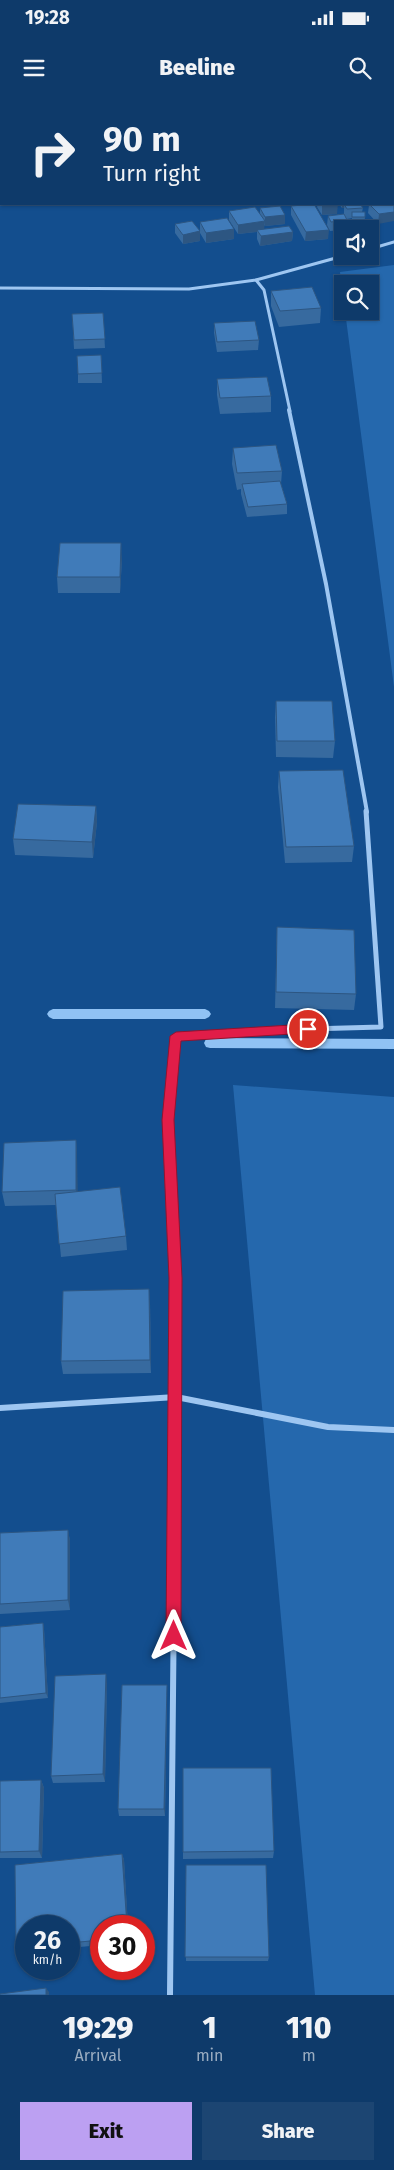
<!DOCTYPE html>
<html lang="en">
<head>
<meta charset="utf-8">
<style>
  body { margin:0; font-family:"Fira Sans",sans-serif; background:#1c4572; color:#f1f3f6; height:100vh; display:flex; flex-direction:column; font-size:19px; white-space:nowrap }
  * { box-sizing:border-box; margin:0 }
  p { font-size:16px; color:#9badc1 }
  .icon { flex:none; width:28px; height:28px; fill:none; stroke:currentColor; stroke-width:2; stroke-linecap:round; stroke-linejoin:round }
  .map { position:relative; height:1895px; overflow:hidden }
  .drawer { display:flex; flex-direction:column; background:#0e3a6a; flex:1 }
  .drawer>* { flex:none }
  .top-card { position:absolute; left:0px; top:0px; width:395px; height:105px; box-shadow:0 1px 4px #0004,0 0 0 1px #2e547e; background:#0e3a6a; color:#f1f3f6; overflow:hidden }
  .controls { position:absolute; left:334px; top:120px; display:grid; gap:10px }
  .controls a { display:grid; place-items:center; width:45px; height:45px; border-radius:0px; background:#0e3a6a; box-shadow:0 1px 4px #0004,0 0 0 1px #2e547e; font-size:25px }
  .speed { position:absolute; left:15px; top:1815px; display:flex; gap:10px; font-size:25px; font-weight:700; text-align:center }
  .speed>* { display:grid; place-content:center; width:65px; height:65px; border-radius:50%; background:#0e3a6a; box-shadow:0 1px 4px #0004,0 0 0 1px #2e547e; line-height:1 }
  .speed small { font-size:12px; font-weight:400 }
  .speed .limit { border:8px solid #d22; background:#fff; color:#111 }
  .pin { position:absolute; display:grid; place-items:center; width:42px; height:42px; color:#fff; margin:-21px; border:2px solid #fff; border-radius:50%; box-shadow:0 1px 5px #0007 }
  .me { position:absolute; width:55px; margin:-28px; rotate:0deg; stroke-linejoin:round; filter:drop-shadow(0 0 4px #0008) }
  .turn { display:flex; align-items:center; gap:18px; height:105px; padding:0 20px; font-size:22px }
  .turn .icon { width:65px; height:65px; stroke-width:2.5 }
  .turn b { display:block; font-size:35px; line-height:42px }
  .eta { display:flex; justify-content:space-evenly; align-items:center; height:85px; text-align:center }
  .eta b { font-size:30px; font-weight:800; line-height:35px }
  .cta { display:flex; gap:10px; margin-top:auto; padding:10px 20px }
  .cta a { flex:1; height:58px; border-radius:0px; background:#bca0f2; color:#111; font-size:20px; font-weight:800; line-height:58px; text-align:center }
  .cta a+a { background:#1c4572; color:#f1f3f6 }
  .status { display:flex; justify-content:space-between; align-items:center; height:35px; padding:0 25px; background:#0e3a6a; direction:ltr }
  .status svg { height:14px; fill:currentColor }
  header { display:flex; justify-content:space-between; align-items:center; height:65px; padding:0 20px; background:#0e3a6a; font-size:22px; font-weight:800 }
  .map>svg:first-child { display:block }
  .green { fill:#2568ad }
  .lines { fill:none; stroke-linecap:round; stroke-linejoin:round }
  .stream { fill:#90c2f4; fill-rule:evenodd }
  .street-far3 { stroke:#9ec6f1; stroke-width:3 }
  .street-far2 { stroke:#9ec6f1; stroke-width:4 }
  .street-far1 { stroke:#9ec6f1; stroke-width:5 }
  .street { stroke:#9ec6f1; stroke-width:6 }
  .wall { fill:#376a9f }
  .shaded-wall { fill:#2d5682 }
  .building { fill:#407bb9; stroke:#2d5682 }
  .route { fill:#e11d48; stroke:#92132f }
</style>
</head>
<body>
<div class="status"><b>19:28</b><svg viewBox="0 0 49 12"><path d="M0 12V9h3v3zM5 12V6h3v6zM10 12V3h3v9zM15 12V0h3v12zM26 1h20v11H26zM47 4h2v5h-2z"/></svg></div>
<header><svg class="icon" aria-label="menu" viewBox="0 0 24 24"><path d="M4 6h16M4 12h16M4 18h16"/></svg>Beeline<svg class="icon" aria-label="search" viewBox="0 0 24 24"><circle cx="10" cy="10" r="6"/><path d="M15 15l6 6"/></svg></header>
<div class="map">
<svg width="394" height="1895" viewBox="0 0 394 1895">
  <rect width="100%" height="100%" fill="#134e8e"/>
  <!-- green -->
  <g class="green">
    <path d="M394,165V587L345,211H370V184H342V191L340,172Z"/>
    <path d="M233,985L394,997V1895H315Z"/>
  </g>
  <g class="lines">
    <!-- stream -->
    <g class="stream">
      <rect x="317" y="0" width="6" height="1"/>
      <path d="M53,909H205L209,911L211,914L209,917L205,919H53L49,917L47,914L49,911Z"/>
      <path d="M210,938L394,939V949L210,948L206,947L204,943L206,939Z"/>
    </g>
    <!-- street-far3 -->
    <g class="street-far3">
      <path d="M370,149L394,142"/>
      <path d="M256,180L264,190L290,311"/>
      <path d="M0,188L189,189L256,180L343,156"/>
    </g>
    <!-- street-far2 -->
    <path class="street-far2" d="M289,310L326,484L367,712"/>
    <!-- street-far1 -->
    <path class="street-far1" d="M176,1229V1178L168,1021L176,936L272,930L381,927L366,711"/>
    <!-- street -->
    <g class="street">
      <path d="M0,1308L176,1297V1228"/>
      <path d="M170,1895L176,1297L328,1327L394,1330"/>
    </g>
  </g>
  <!-- wall -->
  <g class="wall">
    <rect x="223" y="0" width="32" height="1"/>
    <path d="M318,104H337V114L322,115L317,107Z"/>
    <path d="M339,104H360L363,108L362,112L365,117L364,127L351,126L352,118L347,119V129H342V130L330,131L327,125L328,116L344,114V108H342Z"/>
    <path d="M364,104H393L378,124L368,113L369,105L365,106Z"/>
    <path d="M291,106L328,139L305,141L291,115Z"/>
    <path d="M260,108L285,115V124L265,126L264,125V129L293,132L292,141L260,146L257,139V132L238,134L229,120V111L260,115Z"/>
    <path d="M200,122L234,129V139L206,143L200,133V141L183,144L175,133V124L200,130Z"/>
    <path d="M271,191L321,208L320,223L279,227L271,206Z"/>
    <path d="M103,213L105,248L74,249L72,214Z"/>
    <path d="M214,223L259,240L258,250L217,252L214,233Z"/>
    <path d="M101,255L102,283H78V274Z"/>
    <path d="M217,279L271,296V312L220,314L217,295Z"/>
    <path d="M233,348L282,371L281,384L287,404V414L247,417L241,394V389L237,390L232,364Z"/>
    <path d="M122,460L120,493H58L57,477Z"/>
    <path d="M276,601L335,641L333,658L276,657L275,617Z"/>
    <path d="M279,671L354,746L352,762L285,763L278,687Z"/>
    <path d="M96,706L97,722L93,758L15,755L13,739Z"/>
    <path d="M277,827L356,894L354,910L275,908Z"/>
    <path d="M76,1040L77,1054V1092L126,1136L127,1150L61,1157L56,1105L5,1106L2,1092Z"/>
    <path d="M150,1202L151,1273L63,1274L61,1261Z"/>
    <path d="M68,1430L70,1441V1510L0,1514V1433Z"/>
    <path d="M43,1523L44,1529L48,1598L0,1603V1527Z"/>
    <path d="M107,1583L105,1682L53,1683L51,1676Z"/>
    <path d="M167,1594L165,1716H119L118,1709Z"/>
    <path d="M41,1680L44,1688L42,1758H0V1681Z"/>
    <path d="M274,1751L273,1758L183,1759V1752Z"/>
    <path d="M122,1754L124,1760L128,1826H101V1845L69,1848V1826H26V1853H20L16,1849L15,1765Z"/>
    <path d="M186,1765L269,1857L268,1861H186Z"/>
  </g>
  <!-- shaded-wall -->
  <g class="shaded-wall">
    <path d="M338,104L337,114L322,115V106Z"/>
    <path d="M342,104H359H344V108H342Z"/>
    <path d="M394,112V121L378,124L379,114Z"/>
    <path d="M285,115V124L265,126V117Z"/>
    <path d="M265,121L264,131L257,130V132L238,134V125Z"/>
    <path d="M234,129V139L206,143V133Z"/>
    <path d="M329,130L328,139L305,141L306,132Z"/>
    <path d="M200,131V141L183,144V135Z"/>
    <path d="M293,132L292,141L260,146L261,136Z"/>
    <path d="M121,443L122,460L120,493V477Z"/>
    <path d="M96,706L97,722L93,758L92,742Z"/>
    <path d="M76,1040L77,1054L78,1104L76,1090Z"/>
    <path d="M149,1189L150,1202L151,1273L150,1260Z"/>
    <path d="M68,1430L70,1441V1510L68,1500Z"/>
    <path d="M43,1523L44,1529L48,1598L46,1593Z"/>
    <path d="M106,1574L107,1583L105,1682L103,1674Z"/>
    <path d="M167,1585V1594L165,1716L164,1709Z"/>
    <path d="M41,1680L44,1688L42,1758L39,1751Z"/>
    <path d="M122,1754L124,1760L128,1826H127Z"/>
    <path d="M46,1888L49,1892V1895H46Z"/>
  </g>
  <!-- building -->
  <g class="building">
    <path d="M346,0H376L377,1H347Z"/>
    <path d="M314,104L329,130L306,132L291,106Z"/>
    <path d="M321,104H338L322,106Z"/>
    <path d="M344,104H360L363,108L347,109Z"/>
    <path d="M369,104H393L394,105V112L379,114Z"/>
    <path d="M280,106L285,115L265,117L260,108Z"/>
    <path d="M255,107L265,121L238,125L229,111Z"/>
    <rect x="352" y="112" width="13" height="5"/>
    <path d="M344,114L347,120L331,122L328,116Z"/>
    <path d="M227,118L234,129L206,133L200,122Z"/>
    <path d="M192,121L200,131L183,135L175,124Z"/>
    <path d="M289,126L293,132L261,136L257,130Z"/>
    <path d="M312,187L321,208L280,211L271,191Z"/>
    <path d="M103,213L105,239L74,240L72,214Z"/>
    <path d="M255,221L259,240L217,242L214,223Z"/>
    <path d="M101,255L102,273L78,274L77,256Z"/>
    <path d="M267,277L271,296L220,298L217,279Z"/>
    <path d="M276,345L282,371L237,373L233,348Z"/>
    <path d="M280,381L287,404L248,407L242,384Z"/>
    <path d="M60,443H121L120,477H57Z"/>
    <path d="M276,601H332L335,641H277Z"/>
    <path d="M343,670L354,746L286,747L279,671Z"/>
    <path d="M18,704L96,706L92,742L13,739Z"/>
    <path d="M277,827L354,830L356,894L276,892Z"/>
    <path d="M76,1040V1090L2,1092L4,1043Z"/>
    <path d="M120,1087L126,1136L59,1144L55,1094Z"/>
    <path d="M149,1189L150,1260L61,1261L63,1191Z"/>
    <path d="M68,1430V1500L0,1504V1433Z"/>
    <path d="M43,1523L46,1593L0,1598V1527Z"/>
    <path d="M106,1574L103,1674L51,1676L55,1576Z"/>
    <path d="M122,1585H167L164,1709H118Z"/>
    <path d="M183,1668H271L274,1751L183,1752Z"/>
    <path d="M41,1680L39,1751L0,1752V1681Z"/>
    <path d="M122,1754L127,1826H101V1840L69,1843V1826H26V1848L16,1849L15,1765Z"/>
    <path d="M186,1765H266L269,1857H185Z"/>
    <path d="M46,1888V1895H0V1894Z"/>
  </g>
  <!-- route -->
  <path class="route" d="M308,924L314,929L308,933L181,941L174,1020L182,1178L181,1536L179,1541L174,1543L169,1541L166,1536L169,1178L162,1020L170,936L176,932Z"/>
</svg>
<div class="controls">
<a><svg class="icon" aria-label="sound" viewBox="0 0 24 24"><path d="M4 9h4l5-4v14l-5-4H4zM17 9q2 3 0 6"/></svg></a>
<a><svg class="icon" aria-label="search" viewBox="0 0 24 24"><circle cx="10" cy="10" r="6"/><path d="M15 15l6 6"/></svg></a>
</div>
<div class="speed"><div>26<small>km/h</small></div><div class="limit">30</div></div>
<div class="pin" style="left:308px;top:929px;background:#d93025"><svg class="icon" aria-label="arrive" viewBox="0 0 24 24"><path d="M6 21V4h12l-3 4 3 4H6"/></svg></div>
<svg class="me" style="left:174px;top:1536px" viewBox="-20 -20 40 40"><path d="M0-17L14 15 0 8-14 15z" fill="#e11d48" stroke="#fff" stroke-width="4"/></svg>
<div class="top-card">
<div class="turn"><svg class="icon" aria-label="right" viewBox="0 0 24 24"><path d="M7 20v-9h11M14 6l5 5-5 5"/></svg><div><b>90 m</b>Turn right</div></div>
</div>
</div>
<section class="drawer">
<div class="eta">
<div><b>19:29</b><p>Arrival</p></div>
<div><b>1</b><p>min</p></div>
<div><b>110</b><p>m</p></div>
</div>
<div class="cta"><a>Exit</a><a>Share</a></div>
</section>
</body>
</html>
